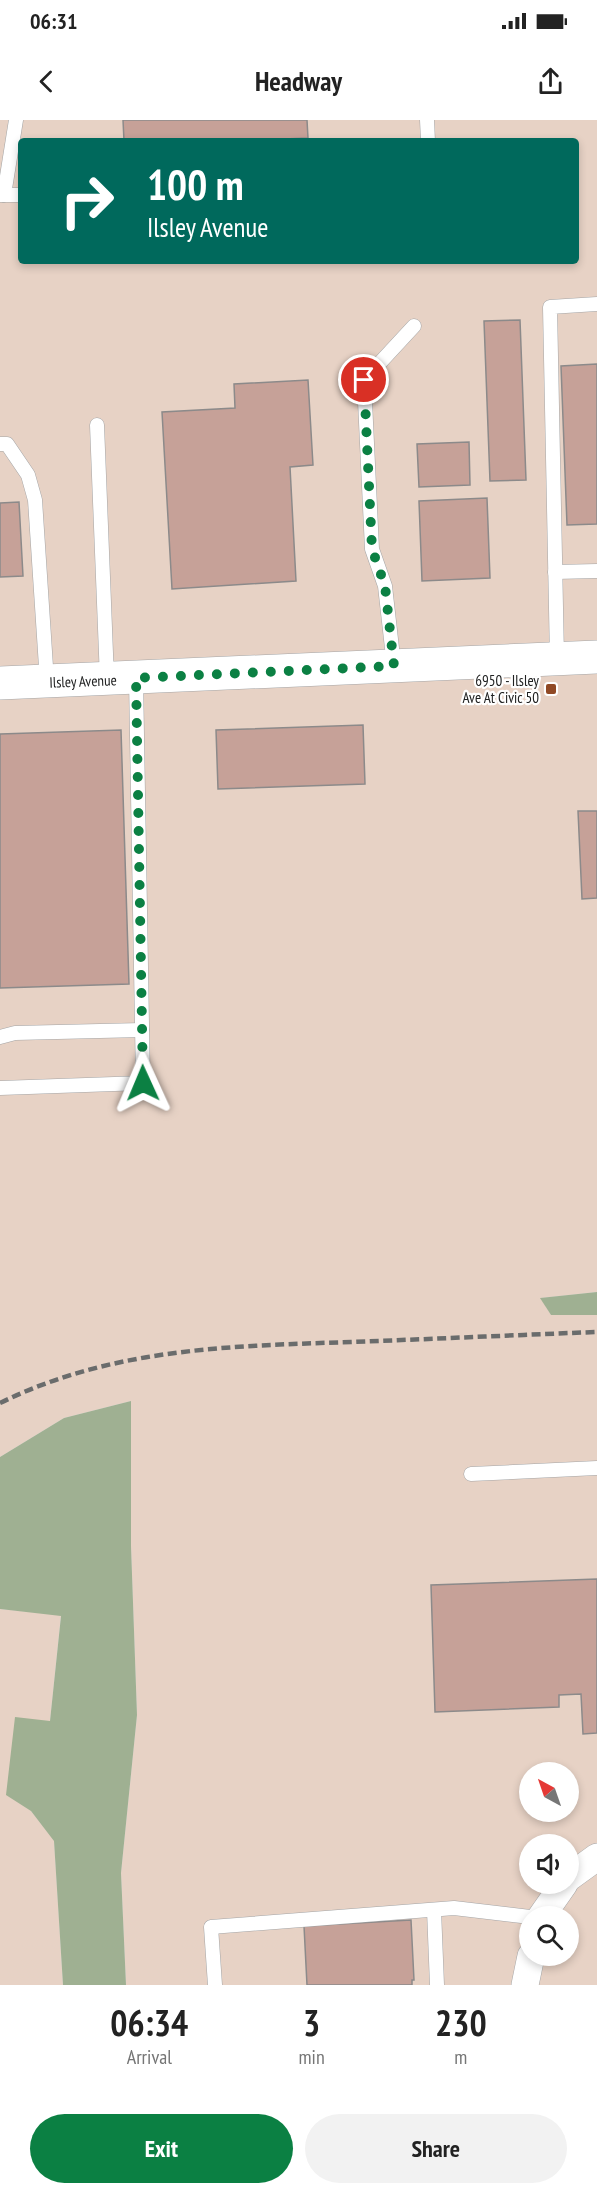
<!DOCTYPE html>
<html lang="en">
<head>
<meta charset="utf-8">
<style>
  body { margin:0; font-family:"PT Sans Narrow",sans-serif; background:#f2f2f2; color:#222; height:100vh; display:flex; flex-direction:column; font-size:22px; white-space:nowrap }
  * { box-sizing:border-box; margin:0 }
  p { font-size:20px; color:#767676 }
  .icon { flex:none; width:33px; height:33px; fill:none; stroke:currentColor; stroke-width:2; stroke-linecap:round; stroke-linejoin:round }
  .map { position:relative; height:1865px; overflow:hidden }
  .drawer { display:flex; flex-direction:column; background:#fff; flex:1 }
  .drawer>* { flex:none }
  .top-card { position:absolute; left:18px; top:18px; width:561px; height:126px; border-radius:6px; box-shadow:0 3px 9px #0003; background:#00695c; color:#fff; overflow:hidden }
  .needle { width:39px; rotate:320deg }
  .fabs { position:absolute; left:519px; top:1642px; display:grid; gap:12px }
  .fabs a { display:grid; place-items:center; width:60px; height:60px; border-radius:50%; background:#fff; box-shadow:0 3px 9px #0003; font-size:30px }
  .pin { position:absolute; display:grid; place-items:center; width:51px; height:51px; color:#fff; margin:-26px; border:3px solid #fff; border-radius:50%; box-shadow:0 2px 6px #0007 }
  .me { position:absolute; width:66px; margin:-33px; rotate:359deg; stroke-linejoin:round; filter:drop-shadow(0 0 4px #0008) }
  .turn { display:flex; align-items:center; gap:21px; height:126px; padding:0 30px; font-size:27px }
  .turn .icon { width:78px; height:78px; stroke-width:2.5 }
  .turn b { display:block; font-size:42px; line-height:51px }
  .eta { display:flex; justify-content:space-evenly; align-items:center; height:102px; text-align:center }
  .eta b { font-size:36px; font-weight:700; line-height:42px }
  .action { display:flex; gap:12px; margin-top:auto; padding:12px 30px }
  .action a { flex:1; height:69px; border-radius:36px; background:#0b8043; color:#fff; font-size:24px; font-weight:700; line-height:69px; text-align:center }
  .action a+a { background:#f2f2f2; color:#222 }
  .status { display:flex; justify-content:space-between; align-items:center; height:42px; padding:0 30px; background:#fff; direction:ltr }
  .status svg { height:16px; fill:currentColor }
  header { display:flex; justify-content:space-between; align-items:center; height:78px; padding:0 30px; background:#fff; font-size:27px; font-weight:700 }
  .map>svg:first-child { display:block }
  .industrial { fill:#e7d2c5; fill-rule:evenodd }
  .forest { fill:#9fb092 }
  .building { fill:#c6a198; stroke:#8c8a8a; stroke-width:1.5 }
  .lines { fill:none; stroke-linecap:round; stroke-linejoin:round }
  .service-casing { stroke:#a4a5a6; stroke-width:15 }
  .minor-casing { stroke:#a4a5a6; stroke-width:28 }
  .tertiary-casing { stroke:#a4a5a6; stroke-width:34 }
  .service { stroke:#fff; stroke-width:14 }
  .minor { stroke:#fff; stroke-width:27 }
  .tertiary { stroke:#fff; stroke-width:33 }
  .rail { stroke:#6a6c6c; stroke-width:4.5; stroke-dasharray:9 4.5; stroke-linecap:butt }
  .route { stroke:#0b8043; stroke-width:10; stroke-dasharray:0 18 }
  .poi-dot { fill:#904925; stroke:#fff; stroke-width:2 }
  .labels { text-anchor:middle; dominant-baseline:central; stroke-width:4.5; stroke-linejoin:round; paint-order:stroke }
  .poi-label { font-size:15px; fill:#202121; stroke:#fff; text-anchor:end }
  .street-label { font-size:15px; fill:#202121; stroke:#fff }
</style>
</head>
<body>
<div class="status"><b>06:31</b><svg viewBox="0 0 49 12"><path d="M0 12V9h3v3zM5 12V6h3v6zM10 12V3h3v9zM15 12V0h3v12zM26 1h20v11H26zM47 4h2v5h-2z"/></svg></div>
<header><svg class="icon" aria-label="back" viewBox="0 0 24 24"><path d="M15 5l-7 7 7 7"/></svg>Headway<svg class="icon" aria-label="share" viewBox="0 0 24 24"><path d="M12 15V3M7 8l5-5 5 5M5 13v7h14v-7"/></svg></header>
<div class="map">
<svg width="597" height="1865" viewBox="0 0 597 1865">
  <rect width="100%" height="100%" fill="#dfe1e2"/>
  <!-- industrial -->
  <g class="industrial">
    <path d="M0,0H597V1172L541,1178L551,1195H597V1865H126L121,1753L137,1595L131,1426V1281L64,1298L0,1337ZM21,21H576V141H21ZM530,1653H568V1692H530ZM530,1725H568V1764H530ZM530,1797H568V1836H530Z"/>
    <path d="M0,1489L61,1495L50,1601L31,1691L54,1720L63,1865H0Z"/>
  </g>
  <!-- forest -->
  <g class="forest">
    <path d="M597,1172V1195H551L540,1178Z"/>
    <path d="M131,1281V1426L137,1595L121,1753L126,1865H63L54,1721L31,1691L6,1675L15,1597L50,1601L61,1496L0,1489V1337L64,1298Z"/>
  </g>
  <!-- building -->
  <g class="building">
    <path d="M123,0H307L308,18L239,21H124Z"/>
    <path d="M520,200L526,360L490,361L484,201Z"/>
    <path d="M597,244V404L567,405L561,246Z"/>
    <path d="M308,260L313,345L290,347L296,461L172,469L162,292L235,288L234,264Z"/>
    <path d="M469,322L470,365L419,367L417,324Z"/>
    <path d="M487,378L490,458L422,461L419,381Z"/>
    <path d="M19,382L23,456L0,457V383Z"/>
    <path d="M363,605L365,664L218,669L216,610Z"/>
    <path d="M121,610L129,864L0,868V614Z"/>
    <path d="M578,691H597V778L582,779Z"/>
    <path d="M597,1459V1613L583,1614L581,1574L559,1575V1587L435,1592L431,1465Z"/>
    <path d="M411,1800L414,1860H412V1865H307L304,1806Z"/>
  </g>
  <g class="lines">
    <!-- service casing -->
    <g class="service-casing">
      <g id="service">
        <path d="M427,0L428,21"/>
        <path d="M0,75H21"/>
        <path d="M4,75L16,0"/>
        <path d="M97,305L107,559"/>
        <path d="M0,324H7L28,355L35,380L47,562"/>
        <path d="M555,452L597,451"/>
        <path d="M557,538L550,187L597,184"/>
        <path d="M394,546L385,466L372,429L364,260L414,206"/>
        <path d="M0,917L15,913L142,910"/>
        <path d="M0,968L143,963L136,558"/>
        <path d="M471,1354L597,1348"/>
        <path d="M434,1790L437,1865"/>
        <path d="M215,1865L211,1807L454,1788L530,1797"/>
      </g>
    </g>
    <!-- minor casing -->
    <g class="minor-casing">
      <g id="minor">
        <path d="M568,1758L597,1737"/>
        <path d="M541,1797L564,1764"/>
        <path d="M525,1865L531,1836"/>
      </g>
    </g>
    <!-- tertiary casing -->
    <g class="tertiary-casing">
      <path id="tertiary" d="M0,563L597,537"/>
    </g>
    <!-- service -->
    <use href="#service" class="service"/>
    <!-- minor -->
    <use href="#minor" class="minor"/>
    <!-- tertiary -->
    <use href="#tertiary" class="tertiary"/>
    <!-- rail -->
    <path class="rail" d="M0,1283C112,1228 229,1226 351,1222C433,1219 515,1215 597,1212"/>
  </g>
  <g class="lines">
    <!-- route -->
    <path class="route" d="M143,963L136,558L394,546L385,466L372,429L364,260"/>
  </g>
  <!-- markers -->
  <rect class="poi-dot" x="545" y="563" width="12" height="12" rx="3"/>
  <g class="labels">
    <!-- poi labels -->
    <g class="poi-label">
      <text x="539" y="560">6950 - Ilsley<tspan x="539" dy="17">Ave At Civic 50</tspan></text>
    </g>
    <!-- street labels -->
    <g class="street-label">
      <text transform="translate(83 561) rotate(-2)">Ilsley Avenue</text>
    </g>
  </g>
</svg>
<div class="fabs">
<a><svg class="needle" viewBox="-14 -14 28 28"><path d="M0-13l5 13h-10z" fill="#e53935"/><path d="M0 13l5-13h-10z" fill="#767676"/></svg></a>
<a><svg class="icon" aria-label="sound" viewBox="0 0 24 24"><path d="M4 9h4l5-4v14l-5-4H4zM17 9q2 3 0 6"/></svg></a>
<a><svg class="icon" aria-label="search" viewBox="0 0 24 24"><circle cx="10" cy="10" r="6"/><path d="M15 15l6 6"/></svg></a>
</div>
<div class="pin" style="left:364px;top:260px;background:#d93025"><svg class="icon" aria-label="arrive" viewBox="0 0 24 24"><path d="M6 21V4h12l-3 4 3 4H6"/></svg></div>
<svg class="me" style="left:143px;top:963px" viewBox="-20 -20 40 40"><path d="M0-17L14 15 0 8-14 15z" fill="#0b8043" stroke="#fff" stroke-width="4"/></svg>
<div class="top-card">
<div class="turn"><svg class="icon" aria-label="right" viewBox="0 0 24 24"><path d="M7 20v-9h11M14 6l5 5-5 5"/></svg><div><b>100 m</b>Ilsley Avenue</div></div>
</div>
</div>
<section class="drawer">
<div class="eta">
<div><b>06:34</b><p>Arrival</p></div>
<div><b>3</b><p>min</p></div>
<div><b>230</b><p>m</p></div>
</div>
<div class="action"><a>Exit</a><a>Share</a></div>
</section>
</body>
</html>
